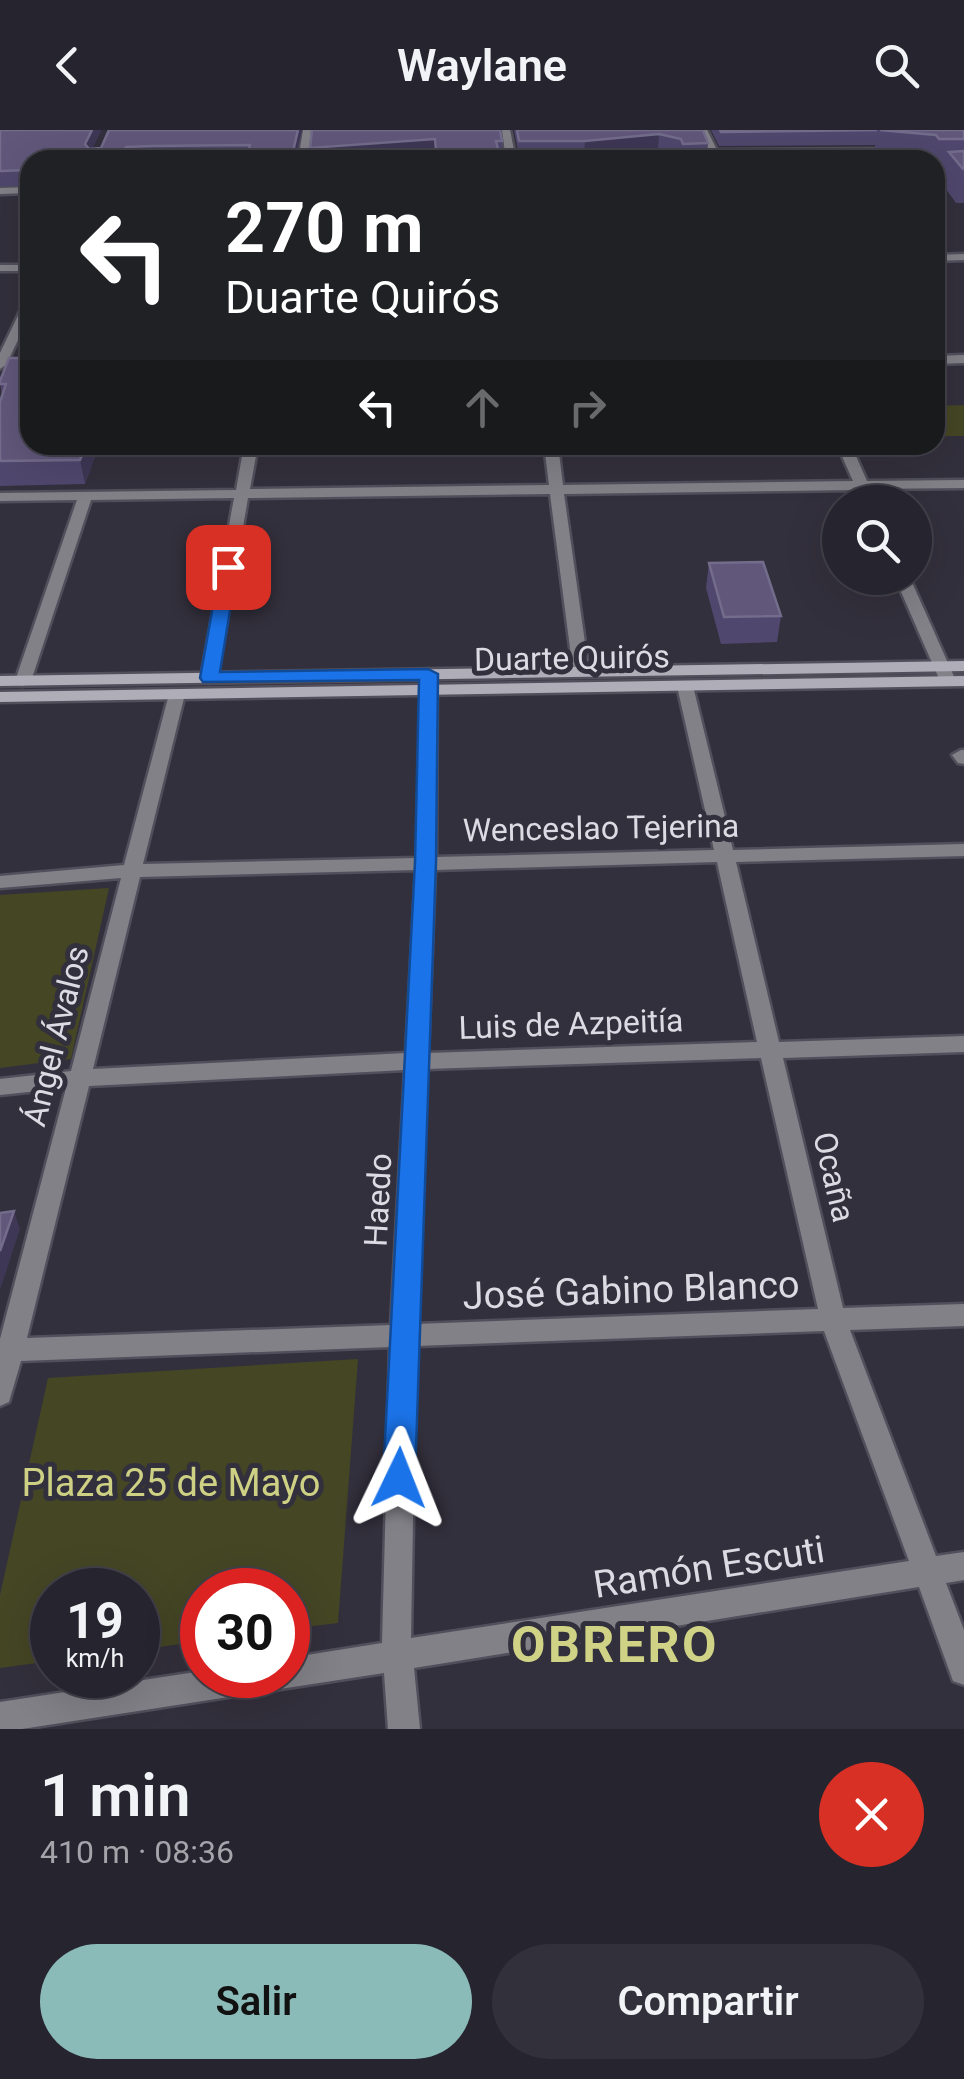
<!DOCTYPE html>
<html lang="es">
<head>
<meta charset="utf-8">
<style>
  body { margin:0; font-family:Roboto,sans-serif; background:#32303a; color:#f1f3f6; height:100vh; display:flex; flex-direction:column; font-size:38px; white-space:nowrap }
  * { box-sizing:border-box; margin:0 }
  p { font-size:32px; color:#a4a4aa }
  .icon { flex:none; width:55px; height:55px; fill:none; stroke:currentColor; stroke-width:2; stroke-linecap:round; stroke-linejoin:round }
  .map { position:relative; height:1599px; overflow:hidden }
  .side { display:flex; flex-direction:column; background:#26242e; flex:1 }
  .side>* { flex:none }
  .banner { position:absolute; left:20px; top:20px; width:925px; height:305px; border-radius:30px; box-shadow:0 10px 40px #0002,0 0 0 2px #42414a; background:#202124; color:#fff; overflow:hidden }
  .tools { position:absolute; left:822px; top:355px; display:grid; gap:20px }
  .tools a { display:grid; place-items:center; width:110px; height:110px; border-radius:50%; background:#26242e; box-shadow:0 10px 40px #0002,0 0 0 2px #42414a; font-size:50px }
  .speed { position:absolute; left:30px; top:1438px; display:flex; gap:20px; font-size:50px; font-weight:700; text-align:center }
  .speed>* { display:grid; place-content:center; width:130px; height:130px; border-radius:50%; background:#26242e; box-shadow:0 10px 40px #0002,0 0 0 2px #42414a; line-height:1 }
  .speed small { font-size:25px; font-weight:400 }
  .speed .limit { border:15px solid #d22; background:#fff; color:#111 }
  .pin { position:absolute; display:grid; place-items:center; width:85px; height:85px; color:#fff; margin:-42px; border-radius:20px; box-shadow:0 5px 15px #0006 }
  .me { position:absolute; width:110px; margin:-55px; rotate:2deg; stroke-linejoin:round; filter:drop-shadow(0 0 8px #0008) }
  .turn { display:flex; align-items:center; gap:35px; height:210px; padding:0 40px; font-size:45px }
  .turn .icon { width:130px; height:130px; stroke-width:2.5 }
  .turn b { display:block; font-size:70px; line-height:85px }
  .lanes { display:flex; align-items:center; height:95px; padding:0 40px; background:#0003; justify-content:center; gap:50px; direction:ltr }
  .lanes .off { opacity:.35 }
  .round { display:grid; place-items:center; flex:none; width:105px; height:105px; border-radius:52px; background:#32303a }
  .head { display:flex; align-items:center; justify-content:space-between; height:170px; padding:0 40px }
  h1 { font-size:60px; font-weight:600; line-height:75px }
  .cta { display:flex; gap:20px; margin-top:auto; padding:20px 40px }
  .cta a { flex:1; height:115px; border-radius:60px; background:#8bbbb9; color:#111; font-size:40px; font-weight:600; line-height:115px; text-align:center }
  .cta a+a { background:#32303a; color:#f1f3f6 }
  header { display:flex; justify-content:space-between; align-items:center; height:130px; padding:0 40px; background:#26242e; font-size:45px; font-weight:600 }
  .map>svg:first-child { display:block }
  .green { fill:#454624 }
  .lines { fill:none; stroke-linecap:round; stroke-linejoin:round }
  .street-casing { stroke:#514f5b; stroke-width:5 }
  .secondary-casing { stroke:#514f5b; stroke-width:5 }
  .street { fill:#828188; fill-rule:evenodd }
  .secondary { fill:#afadb8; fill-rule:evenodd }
  .wall { fill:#50476e }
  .shaded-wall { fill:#3e3755 }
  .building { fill:#60577a; stroke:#736c8b; stroke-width:2.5 }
  .route { fill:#1a73e8; stroke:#114b97; stroke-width:2.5 }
  .labels { text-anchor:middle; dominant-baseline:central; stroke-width:10; stroke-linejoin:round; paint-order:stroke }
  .street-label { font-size:32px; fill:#dcdbe3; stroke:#33303d }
  .near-street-label { font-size:38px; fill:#dcdbe3; stroke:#33303d }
  .near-park-label { font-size:38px; fill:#ced184; stroke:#33303d }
  .near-district-label { font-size:50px; font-weight:bold; letter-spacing:2.5px; fill:#d0d385; stroke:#33303d }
</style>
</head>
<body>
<header><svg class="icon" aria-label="back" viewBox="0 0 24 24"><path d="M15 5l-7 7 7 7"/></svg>Waylane<svg class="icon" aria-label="search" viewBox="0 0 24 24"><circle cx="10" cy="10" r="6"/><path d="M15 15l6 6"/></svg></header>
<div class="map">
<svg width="964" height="1599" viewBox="0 0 964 1599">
  <rect width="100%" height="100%" fill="#33303d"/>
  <!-- green -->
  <g class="green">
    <path d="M964,275V306H935V276Z"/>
    <path d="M109,758L71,929L0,938V765Z"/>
    <path d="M358,1229L338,1493L288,1499V1460H202V1511L138,1520V1460H52V1531L0,1538V1465L48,1248Z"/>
  </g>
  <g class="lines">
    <!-- street casing -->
    <g class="street-casing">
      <g id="street">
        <path d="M303,0H311L308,30H298Z"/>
        <path d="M502,0H510L516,30H506Z"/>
        <path d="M699,0H707L717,20L897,19L902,22L897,25L720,26L722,30H712Z"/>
        <rect x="935" y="45" width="29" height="6"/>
        <path d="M30,57V63L0,64V58Z"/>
        <path d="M964,124V130L935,131V125Z"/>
        <rect x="0" y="135" width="30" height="6"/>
        <path d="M30,170V185L6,235L0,239V223L24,173Z"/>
        <path d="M964,225V233L935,234V226Z"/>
        <path d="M244,315H258L250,359L549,355L544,315H558L563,355L853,351L837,315H851L867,351L964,350V358L870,359L876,372H862L857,360L564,364L589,541L581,546L573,541L550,364L248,368L217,548L209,553L201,548L234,368L91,370L31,551L23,556L17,555L15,551L77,370L0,371V363L236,360Z"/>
        <path d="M895,448H910L956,551L954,555L948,556L940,551Z"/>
        <path d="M429,539L437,544L436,727L714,720L677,556L685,551L693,556L733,720L964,714V726L736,732L779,912L964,906V922L783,928L843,1178L964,1174V1196L850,1200L936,1426L964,1422V1450L946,1453L964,1500V1555L953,1551L919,1457L414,1538L420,1599H388L384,1543L22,1599H0V1572L202,1541V1545H288V1528L382,1513L390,1217L21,1231L9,1272L0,1276V1209L66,958L0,965V949L71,941L121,748L0,758V746L124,735L169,564L177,559L185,564L143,734L417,728L421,544ZM717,732L757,912L428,923L435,740ZM416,740L406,923L93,939L140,747ZM761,928L818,1179L416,1194L427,939ZM405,940L391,1195L27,1208L89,956ZM824,1201L909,1431L411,1508L416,1216Z"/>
        <path d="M961,620H964V634L958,633L952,625Z"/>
      </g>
    </g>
    <!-- secondary casing -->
    <g class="secondary-casing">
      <g id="secondary">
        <path d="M964,531V541L0,556V546Z"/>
        <path d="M964,546V556L0,572V562Z"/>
      </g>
    </g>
    <!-- street -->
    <use href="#street" class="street"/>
    <!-- secondary -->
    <use href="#secondary" class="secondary"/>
  </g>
  <!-- wall -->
  <g class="wall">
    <path d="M0,0H101L92,19L302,0L295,30H30V56H0Z"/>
    <path d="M514,0H703L708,13L707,28L682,29L679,24L658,19L584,26H519Z"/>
    <path d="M711,0H964V73H956L943,55L945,42H935V30H874L875,15L719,16Z"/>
    <path d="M502,11V26H498V30H436L435,24L350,30H310V18Z"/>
    <path d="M30,228V315H99L85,354L0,356V272L2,268L0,251Z"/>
    <path d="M709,433L781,486L777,512L721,514L706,458Z"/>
  </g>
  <!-- shaded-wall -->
  <g class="shaded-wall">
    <path d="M92,0H101L91,21H86L85,14Z"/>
    <path d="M298,0H302L295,30H291Z"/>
    <path d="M659,4L658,19L584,26L585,11Z"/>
    <path d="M435,9V24L350,30H310V18Z"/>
    <path d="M86,315H99L85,354L80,330Z"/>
    <path d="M14,1081L20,1099L0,1160V1121Z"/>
  </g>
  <!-- building -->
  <g class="building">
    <path d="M0,0H92L85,14L89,19L101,18L109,0H298L291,30H246L250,15L151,16L126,17L124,21H72L68,30H30V40L0,41Z"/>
    <path d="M312,0H500L502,11H496L498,19L436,20L435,9L310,18Z"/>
    <path d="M517,0H703L708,13L683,14L681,9L659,4L585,11H519Z"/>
    <path d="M720,0H877L721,2Z"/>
    <path d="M880,0H964V9H939L936,5Z"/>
    <path d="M964,21V39H963L949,22Z"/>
    <path d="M9,228H30V315H86L80,330L0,331V272L6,254H0V251Z"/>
    <path d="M763,432L781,486L724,487L709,433Z"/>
    <path d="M14,1081L0,1121V1083Z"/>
  </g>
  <!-- route -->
  <path class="route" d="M228,432L237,437L220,542L428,539L438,544L436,732L415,1348L410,1359L399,1363L388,1359L383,1348L415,732L419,550L203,552L200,548L220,437Z"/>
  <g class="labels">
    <!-- street labels -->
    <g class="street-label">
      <text transform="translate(572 528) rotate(-1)">Duarte Quirós</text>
      <text transform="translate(601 698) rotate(-1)">Wenceslao Tejerina</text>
      <text transform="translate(571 894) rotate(-2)">Luis de Azpeitía</text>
      <text transform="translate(56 906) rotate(-76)">Ángel Ávalos</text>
      <text transform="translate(834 1047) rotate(77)">Ocaña</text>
      <text transform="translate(378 1070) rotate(-87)">Haedo</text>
    </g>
    <!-- near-street labels -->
    <g class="near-street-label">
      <text transform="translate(631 1160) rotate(-2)">José Gabino Blanco</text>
      <text transform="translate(709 1437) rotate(-9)">Ramón Escuti</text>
    </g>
    <!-- near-park labels -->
    <g class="near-park-label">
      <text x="171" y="1353">Plaza 25 de Mayo</text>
    </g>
    <!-- near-district labels -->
    <g class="near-district-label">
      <text x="615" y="1515">OBRERO</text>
    </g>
  </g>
</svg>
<div class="tools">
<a><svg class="icon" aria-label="search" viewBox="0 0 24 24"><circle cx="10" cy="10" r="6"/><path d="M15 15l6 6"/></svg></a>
</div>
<div class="speed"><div>19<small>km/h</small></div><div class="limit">30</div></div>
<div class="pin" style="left:228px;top:437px;background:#d93025"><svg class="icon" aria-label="arrive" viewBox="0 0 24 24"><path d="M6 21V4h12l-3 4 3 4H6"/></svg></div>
<svg class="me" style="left:399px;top:1348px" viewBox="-20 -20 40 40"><path d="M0-17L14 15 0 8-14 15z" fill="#1a73e8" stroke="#fff" stroke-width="4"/></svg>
<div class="banner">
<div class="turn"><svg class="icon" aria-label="left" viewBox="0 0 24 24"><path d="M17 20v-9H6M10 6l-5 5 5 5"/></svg><div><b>270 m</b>Duarte Quirós</div></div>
<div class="lanes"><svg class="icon" aria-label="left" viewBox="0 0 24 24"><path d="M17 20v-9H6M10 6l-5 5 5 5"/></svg><svg class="icon off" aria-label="ahead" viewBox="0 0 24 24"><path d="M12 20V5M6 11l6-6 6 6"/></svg><svg class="icon off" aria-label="right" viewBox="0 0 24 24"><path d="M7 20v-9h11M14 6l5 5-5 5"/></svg></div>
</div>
</div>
<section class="side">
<div class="head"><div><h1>1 min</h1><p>410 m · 08:36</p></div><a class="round" style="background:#d93025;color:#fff"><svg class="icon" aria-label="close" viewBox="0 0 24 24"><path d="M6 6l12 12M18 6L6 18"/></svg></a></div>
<div class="cta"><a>Salir</a><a>Compartir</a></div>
</section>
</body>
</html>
